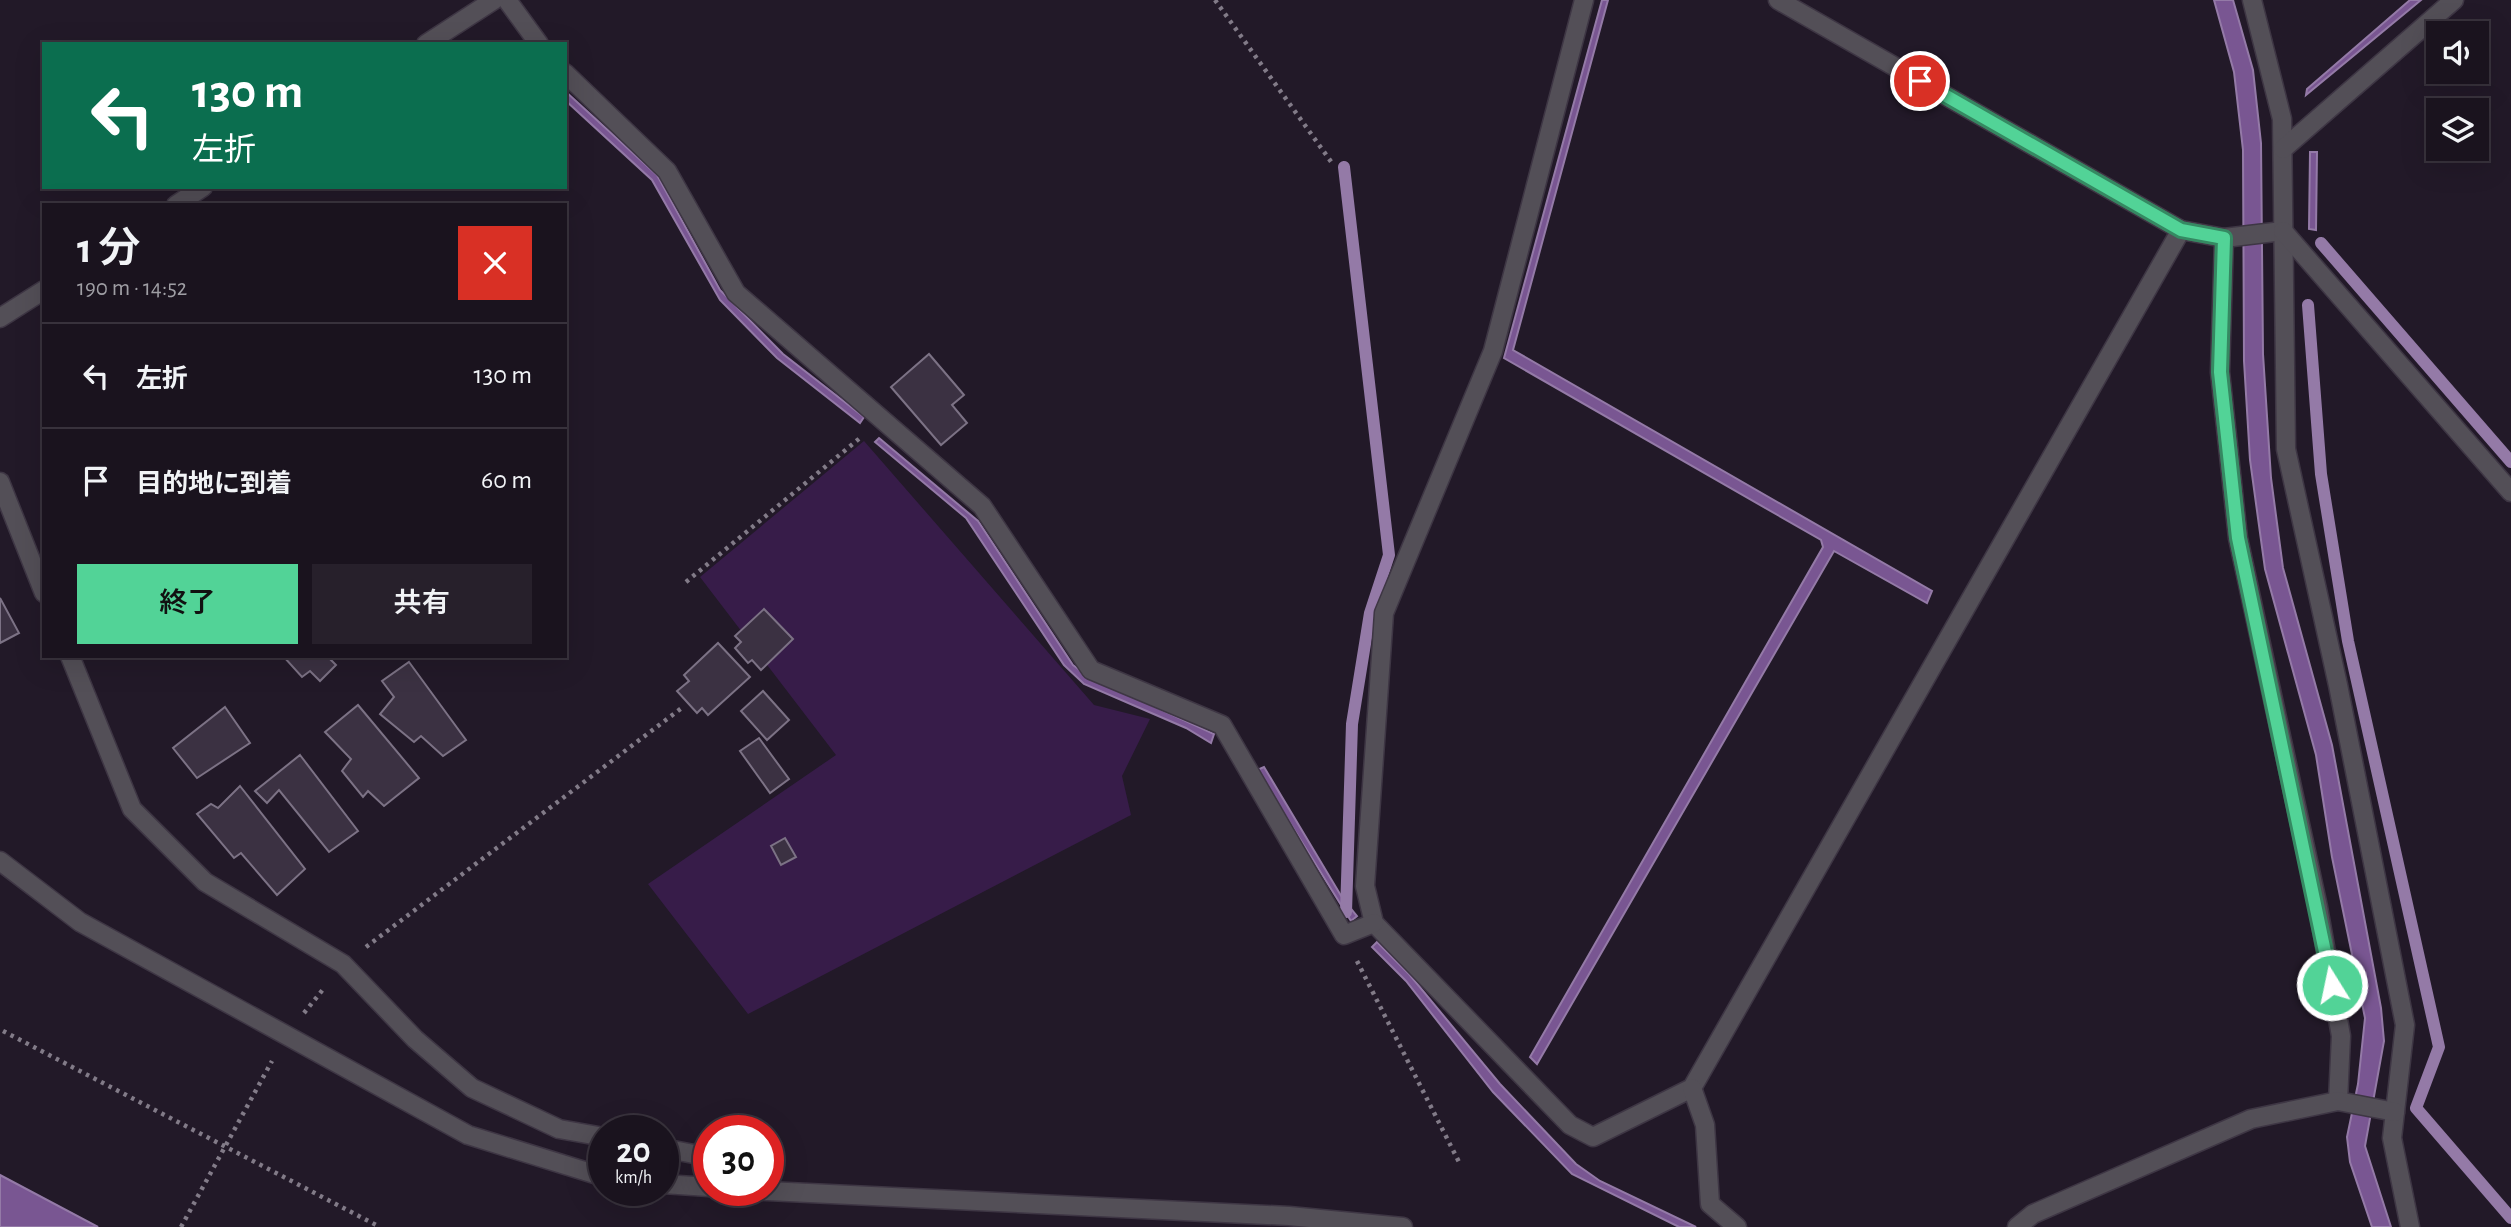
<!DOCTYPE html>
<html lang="ja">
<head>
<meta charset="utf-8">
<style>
  body { margin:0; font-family:"Alegreya Sans","Noto Sans JP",sans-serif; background:#27202b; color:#f1f3f6; height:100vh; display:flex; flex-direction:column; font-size:26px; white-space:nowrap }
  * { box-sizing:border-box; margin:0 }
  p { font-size:23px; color:#9f9ea4 }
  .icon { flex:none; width:38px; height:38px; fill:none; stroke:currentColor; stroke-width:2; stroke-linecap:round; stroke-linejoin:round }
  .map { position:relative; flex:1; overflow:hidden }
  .sheet { position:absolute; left:42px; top:203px; width:525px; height:455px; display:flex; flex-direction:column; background:#1a131e; border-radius:0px; box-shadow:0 7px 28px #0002,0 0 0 2px #38323c }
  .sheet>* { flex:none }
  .banner { position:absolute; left:42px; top:42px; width:525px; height:147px; border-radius:0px; box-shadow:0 7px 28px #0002,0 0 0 2px #38323c; background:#0b6e4f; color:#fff; overflow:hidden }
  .controls { position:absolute; left:2426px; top:21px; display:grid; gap:14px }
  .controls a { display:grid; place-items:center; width:63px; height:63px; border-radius:0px; background:#1a131e; box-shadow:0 7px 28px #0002,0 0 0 2px #38323c; font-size:35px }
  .speed { position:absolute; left:588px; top:1115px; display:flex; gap:14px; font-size:35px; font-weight:700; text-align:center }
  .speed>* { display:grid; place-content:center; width:91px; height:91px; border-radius:50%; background:#1a131e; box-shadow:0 7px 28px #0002,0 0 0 2px #38323c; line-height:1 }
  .speed small { font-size:18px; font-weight:400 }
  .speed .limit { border:10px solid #d22; background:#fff; color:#111 }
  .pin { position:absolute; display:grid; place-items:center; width:60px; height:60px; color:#fff; margin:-30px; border:4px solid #fff; border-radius:50%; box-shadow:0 2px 7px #0007 }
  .me { position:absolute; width:77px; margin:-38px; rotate:350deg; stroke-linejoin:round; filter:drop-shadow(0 0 5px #0008) }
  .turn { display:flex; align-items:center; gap:24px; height:147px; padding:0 35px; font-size:32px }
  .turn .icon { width:91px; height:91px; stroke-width:2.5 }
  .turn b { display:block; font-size:49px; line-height:60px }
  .round { display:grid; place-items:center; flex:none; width:74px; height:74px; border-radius:0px; background:#27202b }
  .head { display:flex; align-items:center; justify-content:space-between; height:119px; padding:0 35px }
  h1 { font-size:42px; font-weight:600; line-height:52px }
  .primary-button { display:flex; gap:14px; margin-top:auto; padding:14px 35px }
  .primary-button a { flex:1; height:80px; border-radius:0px; background:#52d397; color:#111; font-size:28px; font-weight:600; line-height:80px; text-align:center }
  .primary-button a+a { background:#27202b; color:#f1f3f6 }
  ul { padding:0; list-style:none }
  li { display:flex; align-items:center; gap:21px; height:105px; padding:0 35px; border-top:2px solid #38323c }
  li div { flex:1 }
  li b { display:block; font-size:26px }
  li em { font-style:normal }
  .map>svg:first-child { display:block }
  .green { fill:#371c49 }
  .water { fill:#795692; stroke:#947aa7; stroke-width:2 }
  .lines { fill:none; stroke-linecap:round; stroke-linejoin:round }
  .stream { stroke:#947aa7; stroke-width:12 }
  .building { fill:#3b3142; stroke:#7c7285; stroke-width:2 }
  .minor-casing { stroke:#3e3644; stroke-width:21 }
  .path { stroke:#827b88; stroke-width:4.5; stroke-dasharray:3.5 5; stroke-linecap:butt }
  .minor { stroke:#534f57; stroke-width:18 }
  .route-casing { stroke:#358962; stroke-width:18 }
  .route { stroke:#52d397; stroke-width:12 }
</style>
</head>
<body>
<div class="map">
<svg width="2511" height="1227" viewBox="0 0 2511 1227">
  <rect width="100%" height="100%" fill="#221928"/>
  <!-- green -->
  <path class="green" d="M864,441L1094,705L1150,719L1122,776L1131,815L748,1014L648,884L836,755L700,577Z"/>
  <!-- water -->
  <g class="water">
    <path d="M1602,0H1608L1513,350L1932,591L1927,603L1834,551L1537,1064L1530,1057L1823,547L1821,540L1504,358Z"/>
    <path d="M2214,0H2233L2253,70L2261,143L2263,354L2271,478L2283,568L2332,745L2381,1008L2384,1041L2365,1146L2391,1227H2372L2350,1162L2347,1137L2358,1084L2365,1018L2332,857L2316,755L2265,569L2250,460L2244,361L2243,150L2234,72Z"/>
    <path d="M2410,0H2421L2306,95L2307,89Z"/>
    <path d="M565,91L657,175L720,290L783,354L864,417L860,423L777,358L720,300L652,180L565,100Z"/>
    <path d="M2310,152H2317L2316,230L2309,229Z"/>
    <path d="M879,438L978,521L1073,665L1088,676L1214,734L1211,743L1186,728L1084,684L1064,665L966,518L875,442Z"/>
    <path d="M1264,767L1343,899L1357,916L1351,921L1257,770Z"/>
    <path d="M1377,942L1409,974L1500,1084L1576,1164L1600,1181L1696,1227H1679L1572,1174L1493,1092L1406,981L1372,947Z"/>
    <path d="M0,1175L98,1227H0Z"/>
  </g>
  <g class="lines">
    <!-- stream -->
    <g class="stream">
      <path d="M1344,167L1389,555L1370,613L1352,724L1346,912"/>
      <path d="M2321,243L2511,462"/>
      <path d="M2308,305L2321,474L2348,641L2439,1047L2416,1108L2511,1218"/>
    </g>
  </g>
  <!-- building -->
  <g class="building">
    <path d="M929,354L964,395L952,405L967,423L941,445L891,387Z"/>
    <path d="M0,598L19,633L0,643Z"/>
    <path d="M764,609L793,639L761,670L752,660L748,663L735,648L741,642L735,636Z"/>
    <path d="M718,643L750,677L708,715L702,708L697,713L677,691L689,681L684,675Z"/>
    <path d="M283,656H334L330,659L336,665L320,681L310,671L302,677Z"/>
    <path d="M409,662L466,740L443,756L421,736L414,742L380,714L394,697L382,681Z"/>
    <path d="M763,691L789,720L767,740L741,711Z"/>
    <path d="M358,705L419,778L384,806L368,791L363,797L342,771L351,759L325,732Z"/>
    <path d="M225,707L250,743L197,778L173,748Z"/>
    <path d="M759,738L789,779L770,793L740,751Z"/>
    <path d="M300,755L358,831L329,852L279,790L267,803L255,791Z"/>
    <path d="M240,786L305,869L277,895L241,853L234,858L197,814L211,804L218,808Z"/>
    <path d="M785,838L796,857L781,865L771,846Z"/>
  </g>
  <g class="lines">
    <!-- minor casing -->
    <g class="minor-casing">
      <g id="minor">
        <path d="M507,0L539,44"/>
        <path d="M1584,0L1493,351L1384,613L1365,886L1374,923L1570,1125L1593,1137L1692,1088L2181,230"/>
        <path d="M1778,0L2181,230L2224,238L2283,231"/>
        <path d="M2252,0L2282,119L2286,449L2338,685L2405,1025L2392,1138L2410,1227"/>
        <path d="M426,44L494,0"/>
        <path d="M565,73L667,171L736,293L982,506L1091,670L1222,725L1344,935L1374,923"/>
        <path d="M2283,149L2454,0"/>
        <path d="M176,205L203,187"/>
        <path d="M2283,231L2511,492"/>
        <path d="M2224,238L2220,372L2238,538L2318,907L2341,1036L2338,1101"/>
        <path d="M0,318L44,290"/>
        <path d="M0,482L44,593"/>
        <path d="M70,656L132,809L205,882L343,964L415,1039L472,1088L559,1129L604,1137"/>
        <path d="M0,861L80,922L468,1135L604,1177"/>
        <path d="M1692,1088L1705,1125L1710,1204L1737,1227"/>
        <path d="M663,1148L709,1157"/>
        <path d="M663,1184L709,1187"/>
        <path d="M744,1190L1289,1216L1403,1227"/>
        <path d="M2017,1227L2033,1214L2251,1119L2338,1101L2395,1112"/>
      </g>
    </g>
    <!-- path -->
    <g class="path">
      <path d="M1215,0L1332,163"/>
      <path d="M686,582L860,438"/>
      <path d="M366,947L683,707"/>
      <path d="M1357,961L1460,1164"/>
      <path d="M304,1013L325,987"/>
      <path d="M3,1031L380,1227"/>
      <path d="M181,1227L272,1061"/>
    </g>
    <!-- minor -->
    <use href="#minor" class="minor"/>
  </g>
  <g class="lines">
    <!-- route casing -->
    <g class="route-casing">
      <path id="route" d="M1920,81L2181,230L2224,238L2220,372L2238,538L2332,985"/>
    </g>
    <!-- route -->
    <use href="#route" class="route"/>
  </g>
</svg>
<div class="controls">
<a><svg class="icon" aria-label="sound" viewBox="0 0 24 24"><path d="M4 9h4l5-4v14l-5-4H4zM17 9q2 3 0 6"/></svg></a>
<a><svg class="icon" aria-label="layers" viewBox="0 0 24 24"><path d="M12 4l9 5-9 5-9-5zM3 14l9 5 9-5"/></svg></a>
</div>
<div class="speed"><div>20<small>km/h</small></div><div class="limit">30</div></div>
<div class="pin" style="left:1920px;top:81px;background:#d93025"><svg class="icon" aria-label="arrive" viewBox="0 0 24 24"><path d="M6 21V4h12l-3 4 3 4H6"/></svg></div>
<svg class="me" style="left:2332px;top:985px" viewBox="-20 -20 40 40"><circle r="17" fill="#52d397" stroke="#fff" stroke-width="3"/><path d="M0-11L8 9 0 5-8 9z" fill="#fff"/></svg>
<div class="banner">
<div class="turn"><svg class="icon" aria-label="left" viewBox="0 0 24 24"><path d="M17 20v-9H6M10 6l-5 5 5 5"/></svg><div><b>130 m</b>左折</div></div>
</div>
<section class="sheet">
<div class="head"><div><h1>1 分</h1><p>190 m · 14:52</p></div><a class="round" style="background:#d93025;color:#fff"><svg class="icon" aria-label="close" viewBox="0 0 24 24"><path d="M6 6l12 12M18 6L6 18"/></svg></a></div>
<ul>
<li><svg class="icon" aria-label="left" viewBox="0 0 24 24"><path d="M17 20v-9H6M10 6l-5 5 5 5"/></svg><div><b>左折</b></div><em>130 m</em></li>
<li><svg class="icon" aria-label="arrive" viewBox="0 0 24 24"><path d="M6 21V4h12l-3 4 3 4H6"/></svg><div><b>目的地に到着</b></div><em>60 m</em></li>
</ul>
<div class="primary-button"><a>終了</a><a>共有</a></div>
</section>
</div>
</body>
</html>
